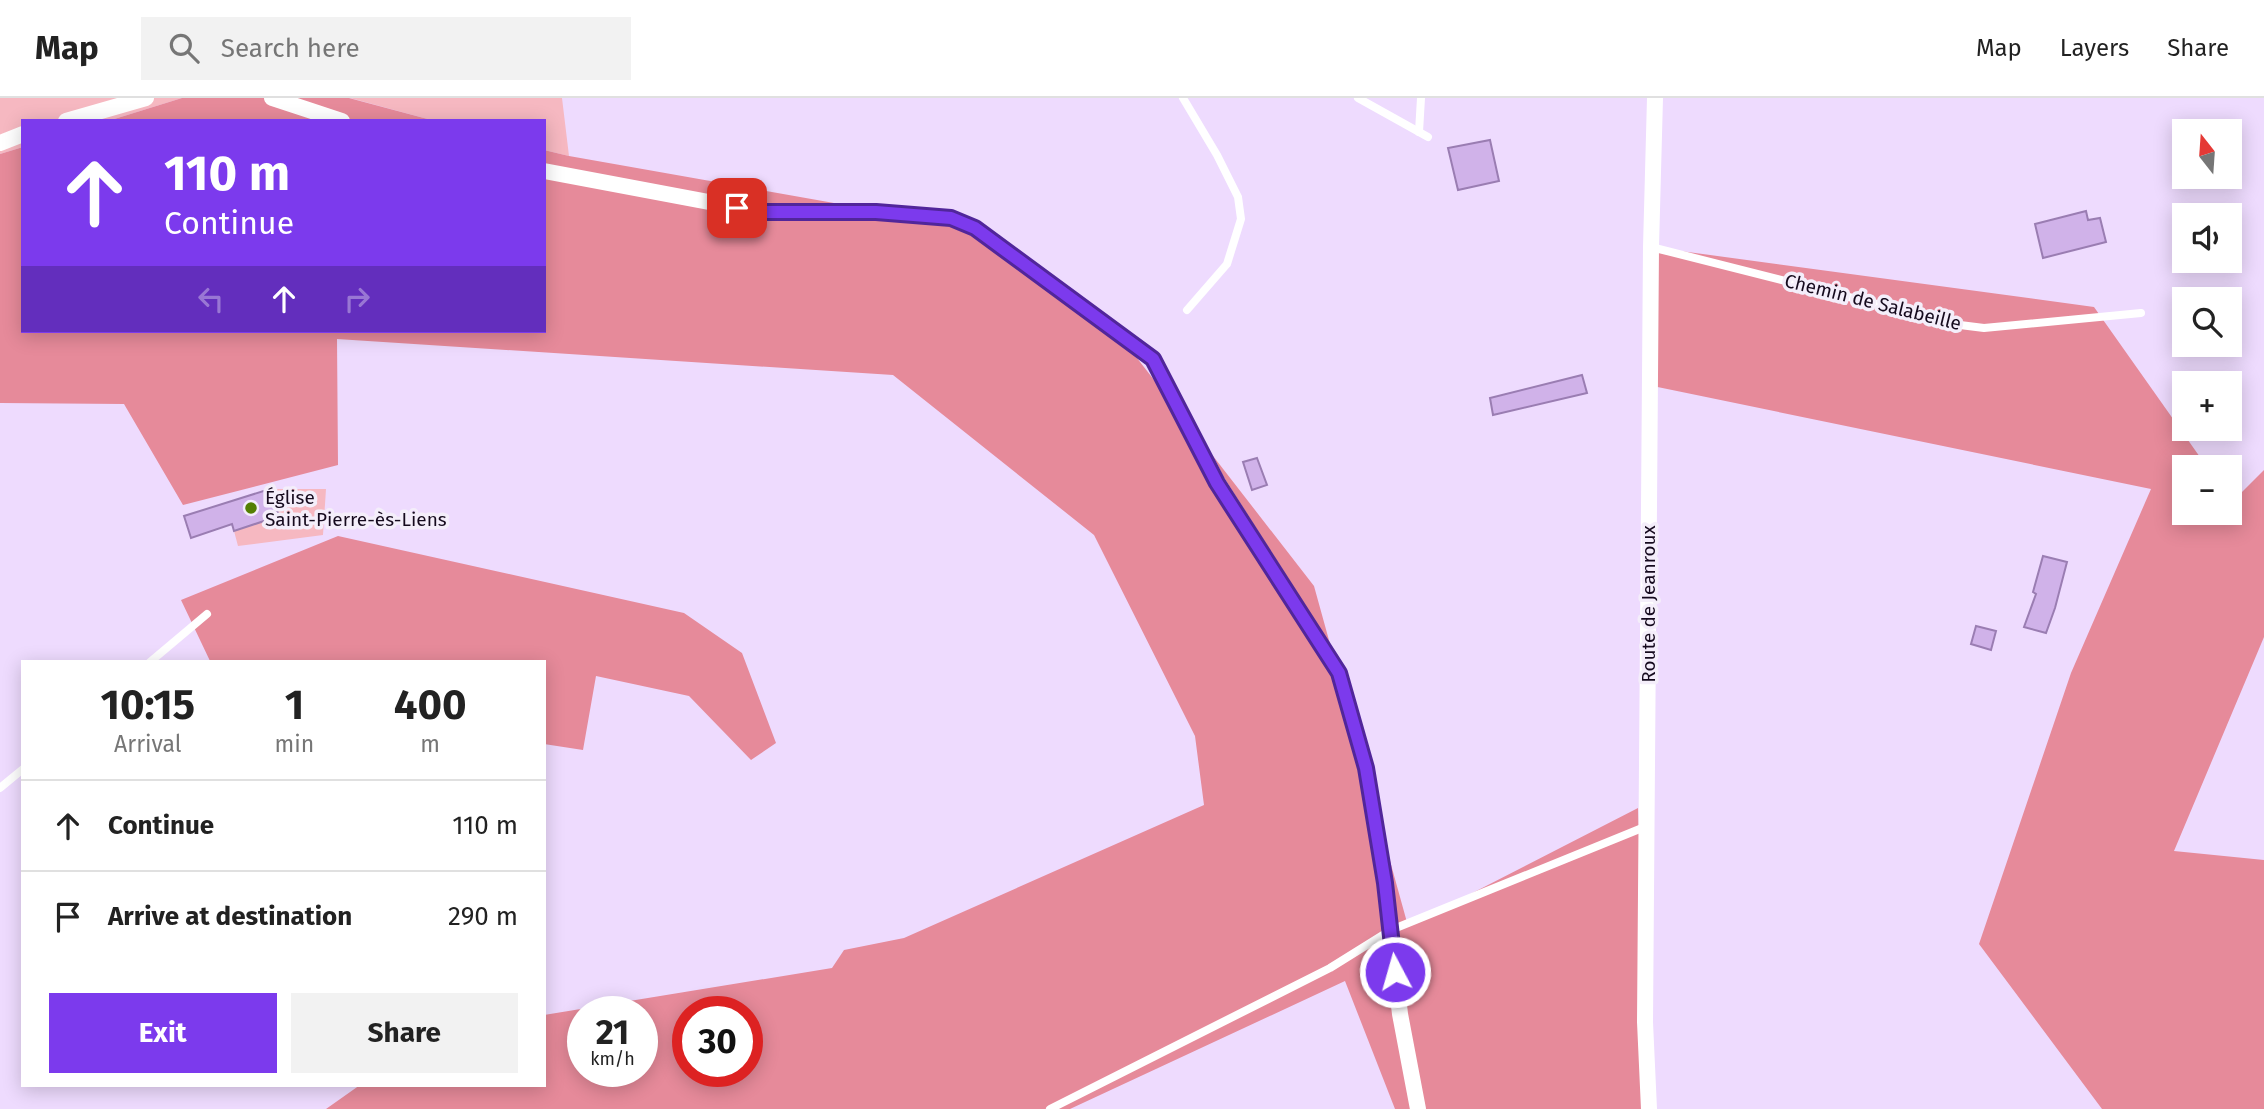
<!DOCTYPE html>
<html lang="en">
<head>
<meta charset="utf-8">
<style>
  body { margin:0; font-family:"Fira Sans",sans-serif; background:#f2f2f2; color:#222; height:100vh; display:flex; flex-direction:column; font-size:26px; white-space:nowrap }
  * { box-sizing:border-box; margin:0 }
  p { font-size:23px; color:#767676 }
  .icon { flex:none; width:38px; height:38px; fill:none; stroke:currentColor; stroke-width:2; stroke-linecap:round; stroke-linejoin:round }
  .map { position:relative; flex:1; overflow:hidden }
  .sheet { position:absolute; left:21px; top:562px; width:525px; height:427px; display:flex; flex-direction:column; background:#fff; border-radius:0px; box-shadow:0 4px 18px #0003 }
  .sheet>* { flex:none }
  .banner { position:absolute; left:21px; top:21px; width:525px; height:214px; border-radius:0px; box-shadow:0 4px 18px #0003; background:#7c3aed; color:#fff; overflow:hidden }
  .needle { width:46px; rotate:343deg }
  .controls { position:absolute; left:2172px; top:21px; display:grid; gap:14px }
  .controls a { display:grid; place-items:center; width:70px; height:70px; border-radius:0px; background:#fff; box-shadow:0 4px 18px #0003; font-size:35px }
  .speed { position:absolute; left:567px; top:898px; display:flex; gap:14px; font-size:35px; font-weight:700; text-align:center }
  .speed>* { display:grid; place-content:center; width:91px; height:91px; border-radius:50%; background:#fff; box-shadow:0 4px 18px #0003; line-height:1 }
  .speed small { font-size:18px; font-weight:400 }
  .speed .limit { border:10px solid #d22; background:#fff; color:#111 }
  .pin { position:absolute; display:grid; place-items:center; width:60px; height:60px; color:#fff; margin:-30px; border-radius:14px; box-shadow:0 4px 10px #0006 }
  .me { position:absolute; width:77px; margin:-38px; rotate:354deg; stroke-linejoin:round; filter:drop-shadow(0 0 5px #0008) }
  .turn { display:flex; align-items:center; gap:24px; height:147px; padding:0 28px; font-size:32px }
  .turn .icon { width:91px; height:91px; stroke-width:2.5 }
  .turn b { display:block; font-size:49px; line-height:60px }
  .lanes { display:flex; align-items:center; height:66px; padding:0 28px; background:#0003; justify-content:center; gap:35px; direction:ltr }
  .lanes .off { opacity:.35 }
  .eta { display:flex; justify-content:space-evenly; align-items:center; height:119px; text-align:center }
  .eta b { font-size:42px; font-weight:700; line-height:49px }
  .primary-button { display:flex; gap:14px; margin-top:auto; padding:14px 28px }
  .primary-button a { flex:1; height:80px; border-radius:0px; background:#7c3aed; color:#fff; font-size:28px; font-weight:700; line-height:80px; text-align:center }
  .primary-button a+a { background:#f2f2f2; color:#222 }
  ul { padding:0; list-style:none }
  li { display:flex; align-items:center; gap:21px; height:91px; padding:0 28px; border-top:2px solid #e0e0e0 }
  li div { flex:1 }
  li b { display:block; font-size:26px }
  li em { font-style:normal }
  header { display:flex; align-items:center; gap:42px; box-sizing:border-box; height:98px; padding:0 35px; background:#fff; border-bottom:2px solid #e0e0e0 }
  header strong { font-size:33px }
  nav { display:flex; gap:38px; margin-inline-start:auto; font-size:24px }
  .search { width:490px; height:63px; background:#f2f2f2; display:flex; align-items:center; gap:18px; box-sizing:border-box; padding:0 24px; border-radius:0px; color:#767676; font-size:26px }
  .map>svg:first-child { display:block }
  .green { fill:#f6b8c1 }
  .forest { fill:#e68a9a; fill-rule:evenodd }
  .building { fill:#d0b2e9; stroke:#9a7db2; stroke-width:2 }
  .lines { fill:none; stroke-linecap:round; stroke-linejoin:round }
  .service { stroke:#fff; stroke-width:8 }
  .minor { stroke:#fff; stroke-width:16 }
  .route-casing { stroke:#51269a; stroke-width:18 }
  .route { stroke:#7c3aed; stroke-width:12 }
  .poi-dot { fill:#547f02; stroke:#f4eefa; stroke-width:2.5 }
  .labels { text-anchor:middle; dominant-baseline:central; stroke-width:7; stroke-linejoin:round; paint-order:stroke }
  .street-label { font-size:19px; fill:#150a1d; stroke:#f4eefa }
  .poi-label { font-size:19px; fill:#150a1d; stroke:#f4eefa; text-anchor:start }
</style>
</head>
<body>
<header>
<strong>Map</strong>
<div class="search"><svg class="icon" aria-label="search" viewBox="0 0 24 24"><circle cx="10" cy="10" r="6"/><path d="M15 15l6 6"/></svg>Search here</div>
<nav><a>Map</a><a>Layers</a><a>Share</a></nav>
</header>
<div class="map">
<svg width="2264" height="1011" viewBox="0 0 2264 1011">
  <rect width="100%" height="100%" fill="#eedbfe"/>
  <!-- green -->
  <g class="green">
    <path d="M0,0H182L108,23H23V49L0,56Z"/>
    <path d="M350,0H562L569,58L544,52V23H435Z"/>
    <path d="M270,391H326L323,437L238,448L234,433L251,427L266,415L270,427L280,424Z"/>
  </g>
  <!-- forest -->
  <g class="forest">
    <path d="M182,0H349L435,23H108Z"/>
    <path d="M23,49V233H544V52L569,58L975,130L1116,233L1314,488L1408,828L1638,710L1649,1011H1395L1345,883L1070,1011H326L360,987H544V917L832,870L844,852L904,840L1204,707L1195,638L1094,437L893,277L337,241L338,367L183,407L124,306L0,305V56ZM583,914H642V973H583ZM688,914H747V973H688Z"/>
    <path d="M1651,149L2094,209L2207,369H2184V415H2230V401L2232,404L2264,372V539L2174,753L2264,762V1011H2102L1979,846L2071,575L2151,391L1643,286Z"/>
    <path d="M338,438L684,515L742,555L776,645L751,662L689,598L596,578L583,652L544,646V564L210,563L181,502Z"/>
  </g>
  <!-- building -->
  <g class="building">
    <path d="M1490,42L1499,83L1458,92L1448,50Z"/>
    <path d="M2086,113L2088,122L2100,120L2106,144L2043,160L2035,126Z"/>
    <path d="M1582,277L1587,295L1493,317L1490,300Z"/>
    <path d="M1257,360L1267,387L1252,392L1243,364Z"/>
    <path d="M270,391L279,418L234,433L232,426L191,440L184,418Z"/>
    <path d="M2043,458L2067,464L2055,510L2046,535L2024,529L2036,496L2033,494Z"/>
    <path d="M1976,528L1996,533L1991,552L1971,546Z"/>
  </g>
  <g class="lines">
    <!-- service -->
    <g class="service">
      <path d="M1183,0L1217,57L1238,99L1241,121L1227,166L1187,212"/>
      <path d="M1358,0L1428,39"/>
      <path d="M1419,34L1421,0"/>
      <path d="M1651,149L1960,227L1984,230L2141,215"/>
      <path d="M150,564L207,516"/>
      <path d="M0,690L23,671"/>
      <path d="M1050,1011L1330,870L1391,832L1647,728"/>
    </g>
    <!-- minor -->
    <g class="minor">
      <path d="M272,0L342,23"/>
      <path d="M66,23L146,0"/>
      <path d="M0,45L23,36"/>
      <path d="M544,73L762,114H876L951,120L975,130L1153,261L1218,385L1339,575L1366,670L1385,785L1400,916L1418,1011"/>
      <path d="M1649,1011L1645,924L1651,149L1655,0"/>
    </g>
  </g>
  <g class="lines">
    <!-- route casing -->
    <g class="route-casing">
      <path id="route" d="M737,110L762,114H876L951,120L975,130L1153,261L1217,385L1339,575L1366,670L1385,785L1395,874"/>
    </g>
    <!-- route -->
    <use href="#route" class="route"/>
  </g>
  <!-- markers -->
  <circle class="poi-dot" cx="251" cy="410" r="7"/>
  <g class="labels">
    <!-- street labels -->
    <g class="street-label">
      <text transform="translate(1873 204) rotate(14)">Chemin de Salabeille</text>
      <text transform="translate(1648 506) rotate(-90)">Route de Jeanroux</text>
    </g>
    <!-- poi labels -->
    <g class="poi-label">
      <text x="265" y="399">Église<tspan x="265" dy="22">Saint-Pierre-ès-Liens</tspan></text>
    </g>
  </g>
</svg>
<div class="controls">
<a><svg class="needle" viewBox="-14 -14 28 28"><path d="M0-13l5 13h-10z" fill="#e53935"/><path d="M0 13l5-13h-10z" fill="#767676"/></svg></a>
<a><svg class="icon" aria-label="sound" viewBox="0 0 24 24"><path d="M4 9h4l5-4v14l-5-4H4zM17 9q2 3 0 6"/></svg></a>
<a><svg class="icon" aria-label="search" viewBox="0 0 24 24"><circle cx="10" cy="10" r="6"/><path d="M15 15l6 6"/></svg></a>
<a>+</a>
<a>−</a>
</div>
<div class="speed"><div>21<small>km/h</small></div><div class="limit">30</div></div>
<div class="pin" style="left:737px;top:110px;background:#d93025"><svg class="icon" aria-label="arrive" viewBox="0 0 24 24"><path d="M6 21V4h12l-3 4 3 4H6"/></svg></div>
<svg class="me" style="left:1395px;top:874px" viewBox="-20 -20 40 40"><circle r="17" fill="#7c3aed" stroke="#fff" stroke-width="3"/><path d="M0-11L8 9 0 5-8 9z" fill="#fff"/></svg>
<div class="banner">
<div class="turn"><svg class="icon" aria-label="ahead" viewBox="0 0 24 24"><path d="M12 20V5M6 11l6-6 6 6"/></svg><div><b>110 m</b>Continue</div></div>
<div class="lanes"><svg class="icon off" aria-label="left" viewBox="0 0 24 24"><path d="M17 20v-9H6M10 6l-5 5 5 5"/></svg><svg class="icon" aria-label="ahead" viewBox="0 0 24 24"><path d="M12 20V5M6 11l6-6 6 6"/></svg><svg class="icon off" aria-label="right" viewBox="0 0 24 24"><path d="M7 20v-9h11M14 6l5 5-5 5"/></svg></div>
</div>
<section class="sheet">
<div class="eta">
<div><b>10:15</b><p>Arrival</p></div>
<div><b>1</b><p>min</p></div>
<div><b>400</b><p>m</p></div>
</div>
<ul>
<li><svg class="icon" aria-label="ahead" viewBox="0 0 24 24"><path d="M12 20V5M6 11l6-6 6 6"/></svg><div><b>Continue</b></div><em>110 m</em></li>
<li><svg class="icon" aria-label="arrive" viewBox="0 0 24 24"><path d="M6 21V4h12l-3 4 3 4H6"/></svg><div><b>Arrive at destination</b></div><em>290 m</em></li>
</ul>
<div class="primary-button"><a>Exit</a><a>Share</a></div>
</section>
</div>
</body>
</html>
